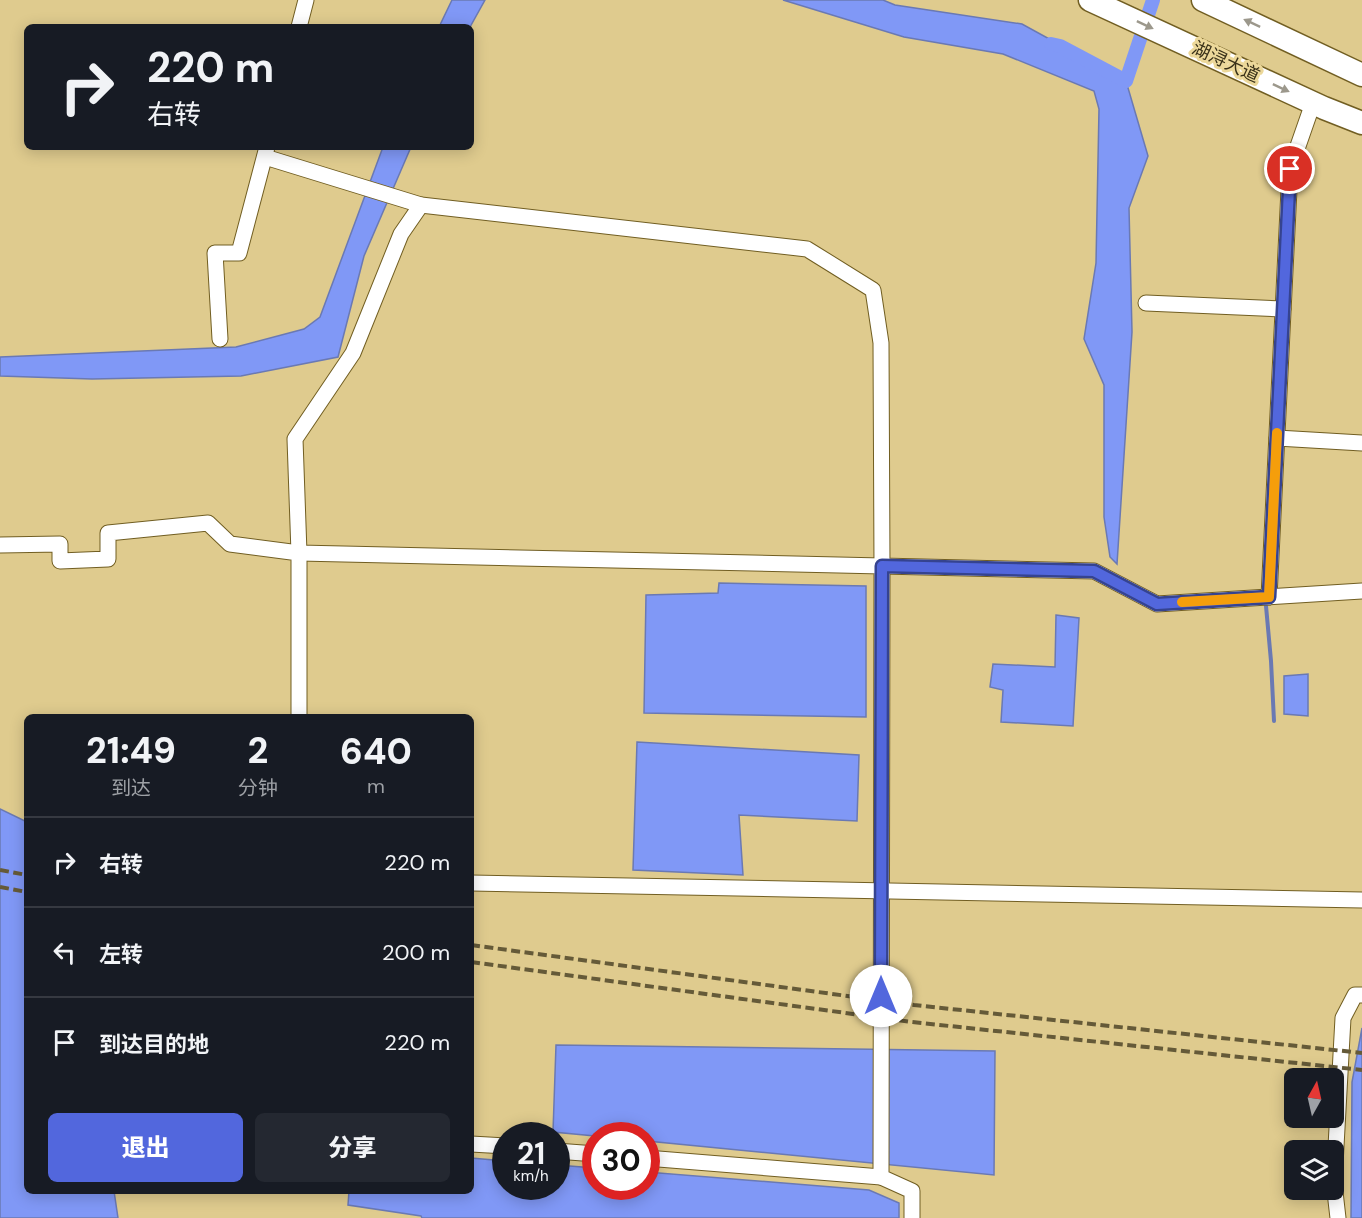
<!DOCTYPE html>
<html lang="zh">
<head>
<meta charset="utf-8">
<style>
  body { margin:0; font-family:"DM Sans","Noto Sans SC",sans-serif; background:#242831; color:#f1f3f6; height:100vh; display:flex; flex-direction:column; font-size:22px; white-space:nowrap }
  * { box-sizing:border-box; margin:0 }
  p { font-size:20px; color:#9ea1a6 }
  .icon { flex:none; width:33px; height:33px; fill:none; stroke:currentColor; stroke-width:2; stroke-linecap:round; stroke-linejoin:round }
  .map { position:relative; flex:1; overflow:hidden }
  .drawer { position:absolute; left:24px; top:714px; width:450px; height:480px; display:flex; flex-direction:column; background:#171b24; border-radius:9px; box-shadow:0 3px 15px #0003 }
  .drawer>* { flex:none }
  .hud { position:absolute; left:24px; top:24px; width:450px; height:126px; border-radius:9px; box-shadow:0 3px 15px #0003; background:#171b24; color:#f1f3f6; overflow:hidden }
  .needle { width:39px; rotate:8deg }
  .fabs { position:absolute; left:1284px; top:1068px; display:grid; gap:12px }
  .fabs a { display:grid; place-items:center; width:60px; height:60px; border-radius:9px; background:#171b24; box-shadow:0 3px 15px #0003; font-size:30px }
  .speed { position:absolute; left:492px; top:1122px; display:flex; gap:12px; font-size:30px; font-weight:700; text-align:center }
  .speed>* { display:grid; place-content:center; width:78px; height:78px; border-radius:50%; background:#171b24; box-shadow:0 3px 15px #0003; line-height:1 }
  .speed small { font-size:15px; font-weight:400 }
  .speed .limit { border:9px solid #d22; background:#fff; color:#111 }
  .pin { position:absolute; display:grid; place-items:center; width:51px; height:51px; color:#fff; margin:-26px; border:3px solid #fff; border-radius:50%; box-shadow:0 2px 6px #0007 }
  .me { position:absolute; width:66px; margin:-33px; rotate:0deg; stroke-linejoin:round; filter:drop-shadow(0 0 4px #0008) }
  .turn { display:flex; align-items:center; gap:21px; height:126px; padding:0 24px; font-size:27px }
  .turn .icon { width:78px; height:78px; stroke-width:2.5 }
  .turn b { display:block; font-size:42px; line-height:51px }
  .eta { display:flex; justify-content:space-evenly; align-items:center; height:102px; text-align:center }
  .eta b { font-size:36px; font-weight:800; line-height:42px }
  .action { display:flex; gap:12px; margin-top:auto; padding:12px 24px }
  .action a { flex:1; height:69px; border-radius:9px; background:#5267dd; color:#fff; font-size:24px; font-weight:800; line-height:69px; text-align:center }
  .action a+a { background:#242831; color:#f1f3f6 }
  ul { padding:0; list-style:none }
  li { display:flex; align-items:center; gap:18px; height:90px; padding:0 24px; border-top:2px solid #363941 }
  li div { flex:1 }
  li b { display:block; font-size:22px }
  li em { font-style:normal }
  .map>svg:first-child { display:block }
  .water { fill:#8098f6; stroke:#6a79b3; stroke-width:1.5 }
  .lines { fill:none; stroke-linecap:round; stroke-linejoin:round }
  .stream { stroke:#6a79b3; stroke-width:4 }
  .canal { stroke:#8098f6; stroke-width:14 }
  .minor-casing { stroke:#715e22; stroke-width:17 }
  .primary-casing { stroke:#715e22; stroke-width:25 }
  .minor { stroke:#fff; stroke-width:15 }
  .primary { stroke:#fff; stroke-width:22 }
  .rail { stroke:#655a38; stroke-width:4; stroke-dasharray:9 4.5; stroke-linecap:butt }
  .oneway { fill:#9c988c }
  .route-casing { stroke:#354390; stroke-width:15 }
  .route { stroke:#5267dd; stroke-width:10 }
  .slow { stroke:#f59e0b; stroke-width:10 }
  .labels { text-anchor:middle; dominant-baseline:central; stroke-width:6; stroke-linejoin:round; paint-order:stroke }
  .street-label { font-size:18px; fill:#383018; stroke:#ecd89a }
</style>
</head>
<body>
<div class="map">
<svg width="1362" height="1218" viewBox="0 0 1362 1218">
  <rect width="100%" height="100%" fill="#dfcb8e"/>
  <!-- water -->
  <g class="water">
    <path d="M452,0H485L470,27H439Z"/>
    <path d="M783,0H883L895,5L1022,24L1126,81L1148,156L1129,208L1132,332L1117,564L1110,557L1104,517V385L1084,339L1096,263L1099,109L1094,91L1003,54L904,37Z"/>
    <path d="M383,147H411L364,256L338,357L241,376L92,379L0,376V357L236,347L304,329L320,317Z"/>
    <path d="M719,583L866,586V717L644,713L646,595L718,593Z"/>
    <path d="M1056,615L1079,618L1073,726L1001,722L1003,690L990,687L993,664L1055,667Z"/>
    <path d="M1308,674V716L1284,714V676Z"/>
    <path d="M637,742L859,755L857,821L739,815L743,875L633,870Z"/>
    <path d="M0,809L27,822V1191H114L118,1218H0Z"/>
    <path d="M1362,1028V1218H1351L1352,1082Z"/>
    <path d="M556,1045L995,1051L994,1175L647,1141L646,1136H595L553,1132Z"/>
    <path d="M471,1158L505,1161L506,1186H556L557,1165L595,1168L596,1186H646L647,1172L869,1190L899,1203V1218H422L421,1216L348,1205L349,1191H471Z"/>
  </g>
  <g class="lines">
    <!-- stream -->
    <path class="stream" d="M1266,606L1271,661L1274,721"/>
    <!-- canal -->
    <path class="canal" d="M1051,44L1060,46L1126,81L1153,0"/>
    <!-- minor casing -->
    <g class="minor-casing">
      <g id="minor">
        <path d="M299,27L306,0"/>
        <path d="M265,157L421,205L807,249L873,290L881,343L882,566L1094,571L1157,604L1362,591"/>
        <path d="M421,205L401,234L353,353L295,439L299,553L882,566L881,1177L912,1191V1218"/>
        <path d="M1146,303L1283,309"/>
        <path d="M220,339L215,253H239L267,147"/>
        <path d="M1277,438L1362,443"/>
        <path d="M0,545L60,544V561L108,559V533L208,523L230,544L299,553V717"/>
        <path d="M1269,597L1290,169L1313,103"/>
        <path d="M471,883L1362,900"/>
        <path d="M471,1144L506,1146"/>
        <path d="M556,1151L596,1154"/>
        <path d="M646,1158L881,1177"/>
        <path d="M1338,1218L1334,1183L1343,1018L1355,995H1362"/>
      </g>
    </g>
    <!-- primary casing -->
    <g class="primary-casing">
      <g id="primary">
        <path d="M1090,0L1324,108L1362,123"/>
        <path d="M1203,0L1362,75"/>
      </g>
    </g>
    <!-- minor -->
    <use href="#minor" class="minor"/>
    <!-- primary -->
    <use href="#primary" class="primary"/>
    <!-- rail -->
    <g class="rail">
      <path d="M0,870L27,875"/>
      <path d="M0,887L27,892"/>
      <path d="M471,945L914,1005L1362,1053"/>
      <path d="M471,962L912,1022L1362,1070"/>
    </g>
  </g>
  <!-- one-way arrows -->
  <defs><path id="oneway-solid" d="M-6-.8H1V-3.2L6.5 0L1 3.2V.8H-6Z" transform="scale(1.5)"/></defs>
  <g class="oneway">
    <use href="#oneway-solid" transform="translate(1252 23) rotate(-155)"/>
    <use href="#oneway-solid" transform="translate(1145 25) rotate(25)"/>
    <use href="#oneway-solid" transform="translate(1281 88) rotate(25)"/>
  </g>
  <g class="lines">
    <!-- route casing -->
    <g class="route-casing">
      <path id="route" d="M881,996L882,566L1094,571L1157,604L1269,597L1290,169"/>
    </g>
    <!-- route -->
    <use href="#route" class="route"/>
    <!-- slow -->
    <path class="slow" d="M1182,602L1269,597L1277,433"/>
  </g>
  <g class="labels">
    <!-- street labels -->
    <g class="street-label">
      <text transform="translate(1226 62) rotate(25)">湖浔大道</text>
    </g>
  </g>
</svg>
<div class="fabs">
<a><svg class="needle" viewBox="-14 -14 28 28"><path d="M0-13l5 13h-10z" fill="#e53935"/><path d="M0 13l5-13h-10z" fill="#9ea1a6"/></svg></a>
<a><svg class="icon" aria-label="layers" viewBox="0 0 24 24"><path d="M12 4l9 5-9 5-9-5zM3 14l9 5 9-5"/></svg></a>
</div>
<div class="speed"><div>21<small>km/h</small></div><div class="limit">30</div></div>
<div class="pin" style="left:1290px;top:169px;background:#d93025"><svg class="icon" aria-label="arrive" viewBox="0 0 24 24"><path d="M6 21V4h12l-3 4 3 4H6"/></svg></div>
<svg class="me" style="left:881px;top:996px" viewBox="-20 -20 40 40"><circle r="19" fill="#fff"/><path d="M0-13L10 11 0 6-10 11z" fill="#5267dd"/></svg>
<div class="hud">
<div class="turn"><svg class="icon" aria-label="right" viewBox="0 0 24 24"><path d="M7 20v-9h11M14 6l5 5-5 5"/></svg><div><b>220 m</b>右转</div></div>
</div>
<section class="drawer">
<div class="eta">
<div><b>21:49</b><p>到达</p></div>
<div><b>2</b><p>分钟</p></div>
<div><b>640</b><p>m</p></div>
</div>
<ul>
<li><svg class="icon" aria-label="right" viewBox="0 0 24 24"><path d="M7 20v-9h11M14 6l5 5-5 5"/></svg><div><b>右转</b></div><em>220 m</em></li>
<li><svg class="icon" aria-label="left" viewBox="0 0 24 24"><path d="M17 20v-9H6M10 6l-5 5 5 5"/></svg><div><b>左转</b></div><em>200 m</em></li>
<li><svg class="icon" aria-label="arrive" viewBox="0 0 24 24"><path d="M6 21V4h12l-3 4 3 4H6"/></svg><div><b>到达目的地</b></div><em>220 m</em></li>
</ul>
<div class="action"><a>退出</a><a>分享</a></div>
</section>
</div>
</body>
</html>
